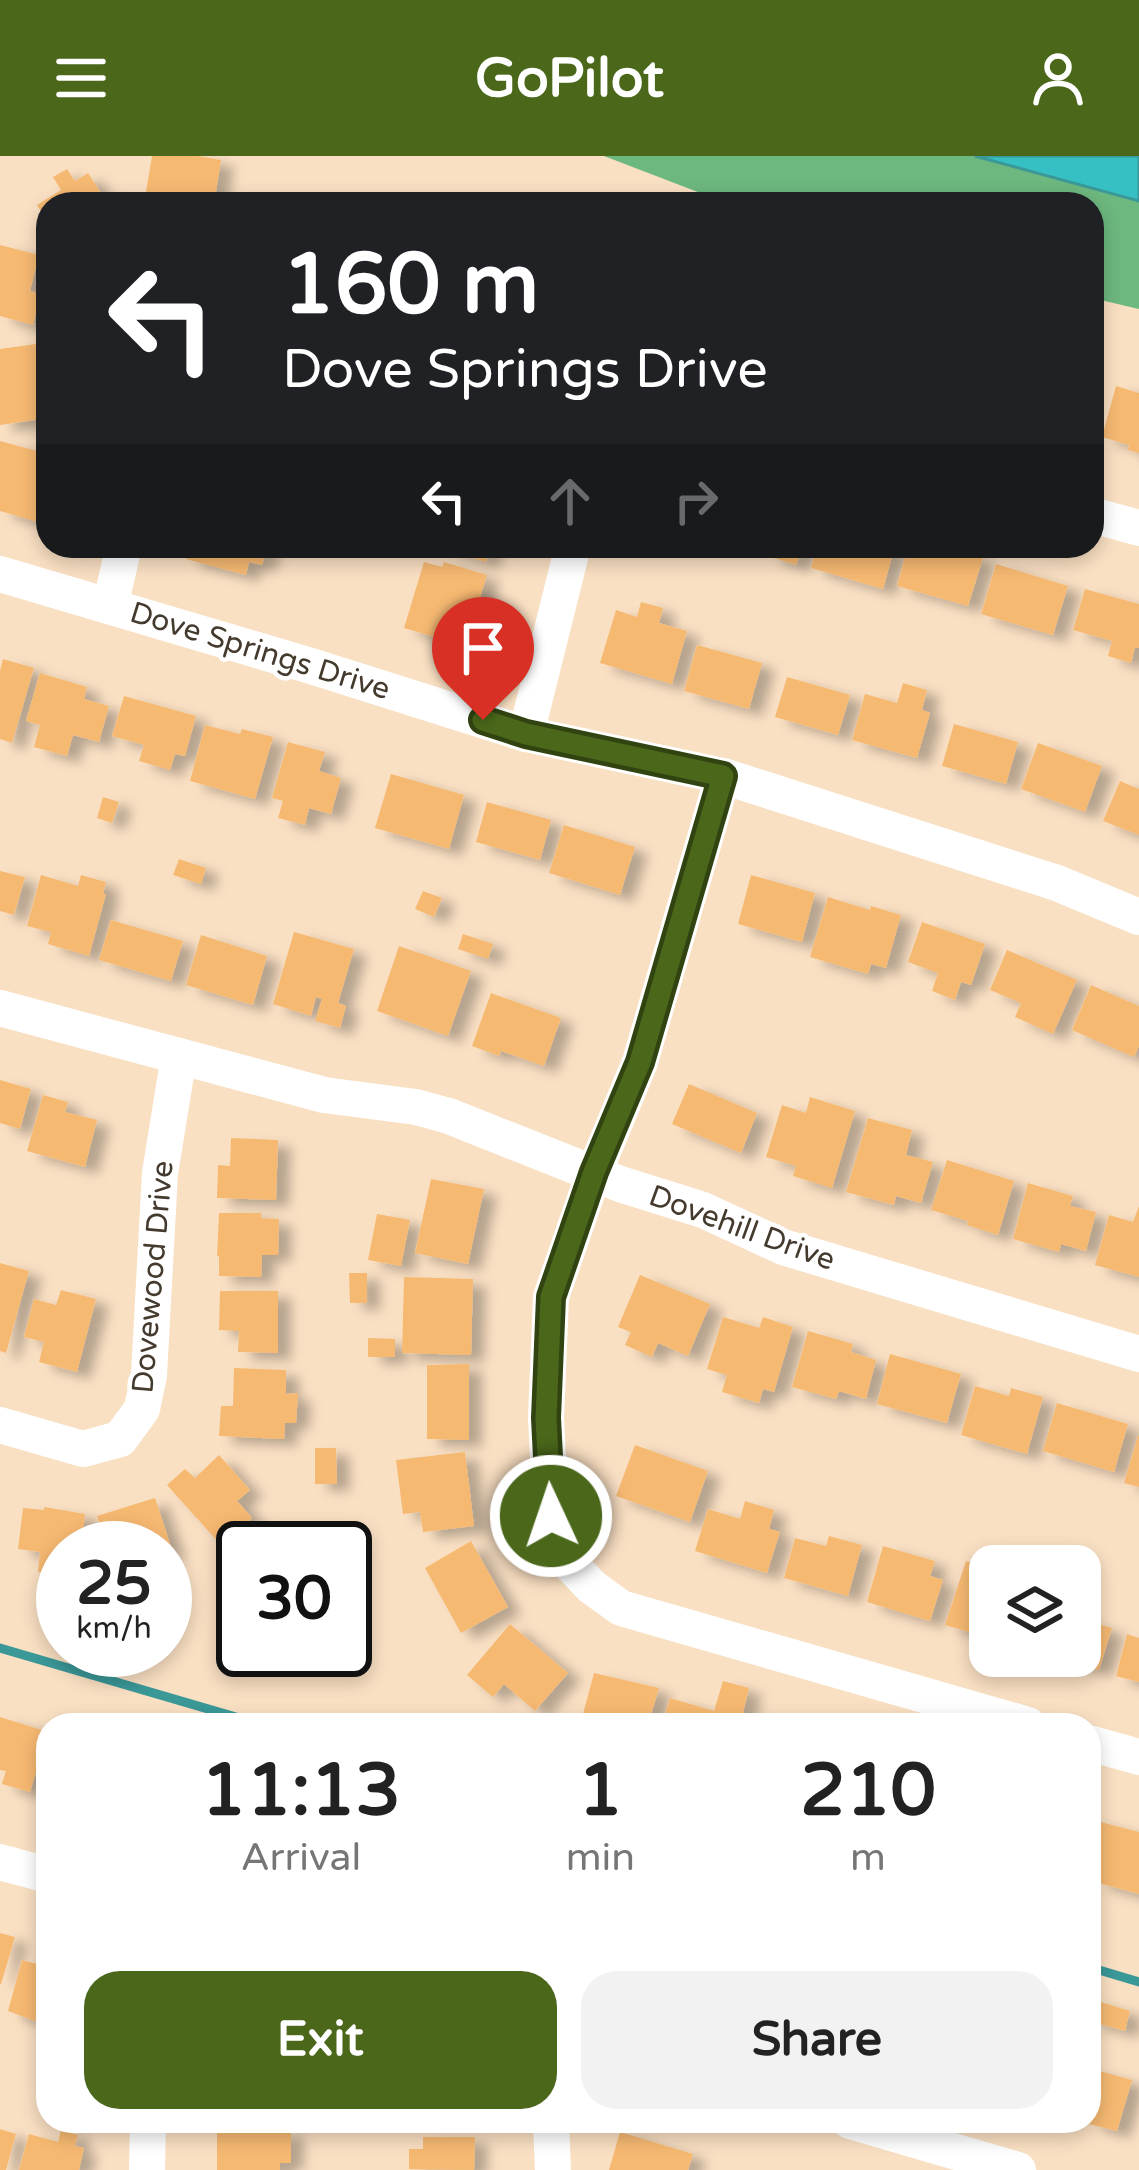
<!DOCTYPE html>
<html lang="en">
<head>
<meta charset="utf-8">
<style>
  body { margin:0; font-family:"Varela Round",sans-serif; background:#f2f2f2; color:#222; height:100vh; display:flex; flex-direction:column; font-size:45px; white-space:nowrap }
  * { box-sizing:border-box; margin:0 }
  p { font-size:39px; color:#767676 }
  .icon { flex:none; width:66px; height:66px; fill:none; stroke:currentColor; stroke-width:2; stroke-linecap:round; stroke-linejoin:round }
  .map { position:relative; flex:1; overflow:hidden }
  .drawer { position:absolute; left:36px; top:1557px; width:1065px; height:420px; display:flex; flex-direction:column; background:#fff; border-radius:36px; box-shadow:0 6px 18px #0003 }
  .drawer>* { flex:none }
  .top-card { position:absolute; left:36px; top:36px; width:1068px; height:366px; border-radius:36px; box-shadow:0 6px 18px #0003; background:#202124; color:#fff; overflow:hidden }
  .fabs { position:absolute; left:969px; top:1389px; display:grid; gap:24px }
  .fabs a { display:grid; place-items:center; width:132px; height:132px; border-radius:24px; background:#fff; box-shadow:0 6px 18px #0003; font-size:60px }
  .speed { position:absolute; left:36px; top:1365px; display:flex; gap:24px; font-size:60px; font-weight:700; text-align:center }
  .speed>* { display:grid; place-content:center; width:156px; height:156px; border-radius:50%; background:#fff; box-shadow:0 6px 18px #0003; line-height:1 }
  .speed small { font-size:30px; font-weight:400 }
  .speed .limit { border:6px solid #111; border-radius:18px; background:#fff; color:#111 }
  .pin { position:absolute; display:grid; place-items:center; width:102px; height:102px; color:#fff; margin:-123px -51px; border-radius:50% 50% 50% 0; rotate:-45deg; box-shadow:0 0 12px #0007 }
  .pin .icon { rotate:45deg }
  .me { position:absolute; width:132px; margin:-66px; rotate:357deg; stroke-linejoin:round; filter:drop-shadow(0 0 9px #0008) }
  .turn { display:flex; align-items:center; gap:42px; height:252px; padding:0 48px; font-size:54px }
  .turn .icon { width:156px; height:156px; stroke-width:2.5 }
  .turn b { display:block; font-size:84px; line-height:102px }
  .lanes { display:flex; align-items:center; height:114px; padding:0 48px; background:#0003; justify-content:center; gap:60px; direction:ltr }
  .lanes .off { opacity:.35 }
  .eta { display:flex; justify-content:space-evenly; align-items:center; height:204px; text-align:center }
  .eta b { font-size:72px; font-weight:700; line-height:84px }
  .cta { display:flex; gap:24px; margin-top:auto; padding:24px 48px }
  .cta a { flex:1; height:138px; border-radius:36px; background:#4a671a; color:#fff; font-size:48px; font-weight:700; line-height:138px; text-align:center }
  .cta a+a { background:#f2f2f2; color:#222 }
  header { display:flex; justify-content:space-between; align-items:center; height:156px; padding:0 48px; background:#4a671a; color:#fff; font-size:54px; font-weight:700 }
  .map>svg:first-child { display:block }
  .forest { fill:#6db87f }
  .water { fill:#36c0c4; stroke:#3a9897; stroke-width:3 }
  .lines { fill:none; stroke-linecap:round; stroke-linejoin:round }
  .stream { stroke:#3a9897; stroke-width:9 }
  .building { fill:#f6b972; filter:url(#shadow) }
  .minor { stroke:#fff; stroke-width:36 }
  .route-casing { stroke:#304311; stroke-width:30 }
  .route { stroke:#4a671a; stroke-width:21 }
  .labels { text-anchor:middle; dominant-baseline:central; stroke-width:9; stroke-linejoin:round; paint-order:stroke }
  .street-label { font-size:30px; fill:#443a2e; stroke:#fff }
</style>
</head>
<body>
<header><svg class="icon" aria-label="menu" viewBox="0 0 24 24"><path d="M4 6h16M4 12h16M4 18h16"/></svg>GoPilot<svg class="icon" aria-label="person" viewBox="0 0 24 24"><circle cx="12" cy="8" r="4"/><path d="M4 21q1-7 8-7t8 7"/></svg></header>
<div class="map">
<svg width="1139" height="2014" viewBox="0 0 1139 2014">
  <defs>
    <filter id="shadow"><feDropShadow dx="13" dy="7" stdDeviation="6" flood-color="#0004"/></filter>
  </defs>
  <rect width="100%" height="100%" fill="#fae0c3"/>
  <!-- forest -->
  <path class="forest" d="M604,0H1139V153L1092,142V48H729Z"/>
  <!-- water -->
  <path class="water" d="M975,0H1139V45Z"/>
  <g class="lines">
    <!-- stream -->
    <g class="stream">
      <path d="M0,1492L263,1569"/>
      <path d="M1089,1811L1139,1826"/>
    </g>
  </g>
  <!-- building -->
  <g class="building">
    <path d="M152,0H198L221,4L214,48H144Z"/>
    <path d="M67,13L75,25L88,17L108,48H48V66L37,49L61,34L53,21Z"/>
    <path d="M0,89L39,99L30,135L41,138L33,169L0,160Z"/>
    <path d="M43,187L48,219V262L0,269V193Z"/>
    <path d="M1116,230L1139,237V297L1128,294L1129,289L1102,281Z"/>
    <path d="M0,285L48,298V331L38,366L0,355Z"/>
    <path d="M190,390H268L262,409L249,406L246,419L186,403Z"/>
    <path d="M436,390H491L486,406Z"/>
    <path d="M771,390H804L796,409L768,400Z"/>
    <path d="M817,390H895L883,433L811,412Z"/>
    <path d="M908,390H942L983,402L968,450L897,430Z"/>
    <path d="M424,406L442,411L444,406L487,419L465,490L404,472Z"/>
    <path d="M996,408L1068,430L1053,479L981,458Z"/>
    <path d="M1085,433L1139,448V492L1135,491L1131,507L1108,500L1112,485L1073,474Z"/>
    <path d="M641,446L663,452L659,467L687,475L672,528L600,507L616,454L637,461Z"/>
    <path d="M697,489L762,507L749,553L684,535Z"/>
    <path d="M3,503L34,512L12,587L0,583V515Z"/>
    <path d="M40,517L87,531L84,543L109,550L99,586L73,579L67,600L34,591L40,569L26,565Z"/>
    <path d="M787,521L850,539L838,579L775,561Z"/>
    <path d="M903,527L927,534L922,554L930,557L917,602L852,584L865,538L897,547Z"/>
    <path d="M124,540L196,560L185,600L175,598L170,614L139,605L144,589L112,580Z"/>
    <path d="M954,568L1018,586L1006,628L942,610Z"/>
    <path d="M205,569L240,578L242,573L273,581L255,643L190,625Z"/>
    <path d="M288,586L325,596L319,615L341,622L331,658L309,652L305,669L278,662L283,645L272,642Z"/>
    <path d="M1038,587L1102,610L1085,656L1021,633Z"/>
    <path d="M391,618L464,639L449,693L375,672Z"/>
    <path d="M1120,625L1139,633V679L1103,665Z"/>
    <path d="M103,641L119,646L112,667L97,662Z"/>
    <path d="M487,646L551,664L540,704L476,686Z"/>
    <path d="M564,669L635,691L620,739L549,717Z"/>
    <path d="M179,703L206,712L201,728L173,719Z"/>
    <path d="M0,715L25,721L14,759L0,755Z"/>
    <path d="M41,719L78,730L81,719L106,726L103,738H106L89,800L48,788L51,776L27,770Z"/>
    <path d="M751,719L815,737L802,786L738,768Z"/>
    <path d="M423,735L442,742L434,761L415,753Z"/>
    <path d="M828,741L870,754L871,750L901,759L886,812L871,808L868,818L810,801Z"/>
    <path d="M111,764L183,785L171,825L99,804Z"/>
    <path d="M922,766L985,788L971,829L961,826L955,844L932,835L938,817L908,806Z"/>
    <path d="M294,776L354,793L338,847L346,850L340,872L315,865L322,843L316,841L311,860L273,848Z"/>
    <path d="M463,778L493,788L488,803L458,793Z"/>
    <path d="M201,779L267,800L253,849L186,829Z"/>
    <path d="M399,790L471,815L448,880L377,855Z"/>
    <path d="M1007,794L1077,824L1053,878L1015,861L1021,847L990,834Z"/>
    <path d="M1091,829L1139,850V890L1134,901L1072,874Z"/>
    <path d="M491,837L561,862L544,910L501,895L499,900L472,890Z"/>
    <path d="M0,924L31,933L20,973L0,967Z"/>
    <path d="M689,928L757,957L741,997L672,968Z"/>
    <path d="M43,939L68,946L65,956L97,964L85,1011L27,995Z"/>
    <path d="M810,941L855,955L832,1032L793,1020L796,1010L766,1001L782,949L806,957Z"/>
    <path d="M868,962L912,974L906,999L933,1006L921,1047L896,1040L894,1049L846,1036Z"/>
    <path d="M231,982L278,984L276,1044L217,1042L218,1009L230,1010Z"/>
    <path d="M947,1004L1014,1025L998,1079L967,1069L968,1065L931,1054Z"/>
    <path d="M431,1023L484,1033L468,1108L415,1097Z"/>
    <path d="M1028,1027L1073,1040L1070,1050L1096,1056L1086,1095L1061,1088L1059,1096L1013,1083Z"/>
    <path d="M1139,1050V1121L1095,1109L1109,1059L1133,1066Z"/>
    <path d="M219,1057H261V1062L279,1063L278,1099H262L261,1121L219,1120V1100H217Z"/>
    <path d="M377,1058L410,1064L401,1110L368,1104Z"/>
    <path d="M0,1107L29,1115L6,1197L0,1195Z"/>
    <path d="M349,1117H367V1147H350Z"/>
    <path d="M640,1119L710,1148L688,1200L658,1187L652,1201L625,1189L631,1176L618,1171Z"/>
    <path d="M404,1121L473,1123L471,1199L402,1197Z"/>
    <path d="M61,1134L96,1143L77,1216L39,1206L44,1186L24,1181L34,1143L56,1149Z"/>
    <path d="M220,1135H278V1197L238,1196L239,1175L219,1174Z"/>
    <path d="M723,1161L759,1172L763,1161L793,1171L774,1236L763,1233L759,1247L722,1236L727,1219L707,1213Z"/>
    <path d="M808,1175L853,1188L851,1196L876,1204L866,1243L839,1235L836,1243L792,1231Z"/>
    <path d="M368,1182L395,1183V1201H368Z"/>
    <path d="M890,1198L961,1218L947,1267L877,1248Z"/>
    <path d="M469,1208V1284L427,1283V1209Z"/>
    <path d="M234,1212L286,1214V1238L298,1237L296,1267H285L284,1283L219,1280L221,1250H233Z"/>
    <path d="M975,1230L1009,1240L1011,1232L1043,1241L1027,1298L961,1279Z"/>
    <path d="M1057,1247L1128,1268L1114,1316L1043,1295Z"/>
    <path d="M1138,1280H1139V1331L1124,1327Z"/>
    <path d="M635,1289L708,1315L690,1366L616,1340Z"/>
    <path d="M315,1292H336L337,1328H315Z"/>
    <path d="M465,1296L474,1370L423,1376L420,1356L403,1358L396,1304Z"/>
    <path d="M219,1299L250,1334L237,1345L252,1362L221,1389L167,1329L185,1313L195,1322Z"/>
    <path d="M155,1342L173,1397L165,1399V1392H108L97,1360Z"/>
    <path d="M745,1345L774,1354L769,1373L780,1376L767,1417L695,1395L708,1353L740,1363Z"/>
    <path d="M44,1351L85,1358L81,1392H63V1418L38,1416L40,1396L18,1393L23,1352L44,1354Z"/>
    <path d="M310,1371L339,1372L338,1392H309Z"/>
    <path d="M829,1380L862,1389L848,1440L784,1422L795,1382L826,1390Z"/>
    <path d="M471,1385L508,1451L461,1477L425,1412Z"/>
    <path d="M883,1390L935,1405L930,1420L943,1424L930,1465L867,1446Z"/>
    <path d="M966,1405L990,1412V1482L945,1469Z"/>
    <path d="M1080,1463L1112,1472L1099,1514L1056,1501L1080,1500Z"/>
    <path d="M510,1468L568,1517L535,1555L504,1528L493,1541L467,1519Z"/>
    <path d="M1127,1478L1139,1482V1526L1116,1520Z"/>
    <path d="M594,1517L659,1532L648,1569H615L583,1558Z"/>
    <path d="M723,1525L749,1532L740,1569H662L670,1542L714,1555Z"/>
    <path d="M0,1561L48,1576L30,1636L2,1628L6,1615L0,1614Z"/>
    <path d="M1089,1663L1139,1676V1738L1095,1726L1100,1711L1089,1708Z"/>
    <path d="M0,1777L15,1781L1,1828H0Z"/>
    <path d="M47,1799L48,1800V1870L8,1855L22,1804L44,1810Z"/>
    <path d="M1091,1843L1130,1855L1125,1875L1089,1865Z"/>
    <path d="M1089,1912L1132,1924L1117,1975L1089,1968Z"/>
    <path d="M0,1973L16,1978L6,2014H0Z"/>
    <path d="M61,1974L78,1979L75,1990L84,1992L79,2014H19L29,1978L58,1986Z"/>
    <path d="M291,1975V2007H280V2014H217V1976Z"/>
    <path d="M620,1976L693,1998L688,2014H609Z"/>
    <path d="M423,1981H475L474,2014L409,2013V1993H423Z"/>
  </g>
  <g class="lines">
    <!-- minor -->
    <g class="minor">
      <path d="M1092,359L1139,372"/>
      <path d="M0,418L311,510L526,578L723,620L1057,727L1139,761"/>
      <path d="M110,450L124,390"/>
      <path d="M526,578L573,390"/>
      <path d="M723,620L640,906L594,1017L551,1141L546,1262L551,1360L571,1409L592,1431L621,1452L1028,1569"/>
      <path d="M0,852L324,939L416,951L449,960L620,1028L703,1054L783,1091L1139,1198"/>
      <path d="M0,1269L83,1293L120,1283L142,1253L149,1219L160,1017L179,900"/>
      <path d="M1089,1587L1139,1601"/>
      <path d="M0,1706L48,1719"/>
      <path d="M551,1965L553,2014"/>
      <path d="M850,1965L1018,2014"/>
      <path d="M147,2014L148,1965"/>
    </g>
  </g>
  <g class="lines">
    <!-- route casing -->
    <g class="route-casing">
      <path id="route" d="M483,564L526,578L723,620L640,906L594,1016L551,1141L546,1262L551,1360"/>
    </g>
    <!-- route -->
    <use href="#route" class="route"/>
  </g>
  <g class="labels">
    <!-- street labels -->
    <g class="street-label">
      <text transform="translate(260 495) rotate(17)">Dove Springs Drive</text>
      <text transform="translate(742 1072) rotate(20)">Dovehill Drive</text>
      <text transform="translate(153 1121) rotate(-85)">Dovewood Drive</text>
    </g>
  </g>
</svg>
<div class="fabs">
<a><svg class="icon" aria-label="layers" viewBox="0 0 24 24"><path d="M12 4l9 5-9 5-9-5zM3 14l9 5 9-5"/></svg></a>
</div>
<div class="speed"><div>25<small>km/h</small></div><div class="limit">30</div></div>
<div class="pin" style="left:483px;top:564px;background:#d93025"><svg class="icon" aria-label="arrive" viewBox="0 0 24 24"><path d="M6 21V4h12l-3 4 3 4H6"/></svg></div>
<svg class="me" style="left:551px;top:1360px" viewBox="-20 -20 40 40"><circle r="17" fill="#4a671a" stroke="#fff" stroke-width="3"/><path d="M0-11L8 9 0 5-8 9z" fill="#fff"/></svg>
<div class="top-card">
<div class="turn"><svg class="icon" aria-label="left" viewBox="0 0 24 24"><path d="M17 20v-9H6M10 6l-5 5 5 5"/></svg><div><b>160 m</b>Dove Springs Drive</div></div>
<div class="lanes"><svg class="icon" aria-label="left" viewBox="0 0 24 24"><path d="M17 20v-9H6M10 6l-5 5 5 5"/></svg><svg class="icon off" aria-label="ahead" viewBox="0 0 24 24"><path d="M12 20V5M6 11l6-6 6 6"/></svg><svg class="icon off" aria-label="right" viewBox="0 0 24 24"><path d="M7 20v-9h11M14 6l5 5-5 5"/></svg></div>
</div>
<section class="drawer">
<div class="eta">
<div><b>11:13</b><p>Arrival</p></div>
<div><b>1</b><p>min</p></div>
<div><b>210</b><p>m</p></div>
</div>
<div class="cta"><a>Exit</a><a>Share</a></div>
</section>
</div>
</body>
</html>
